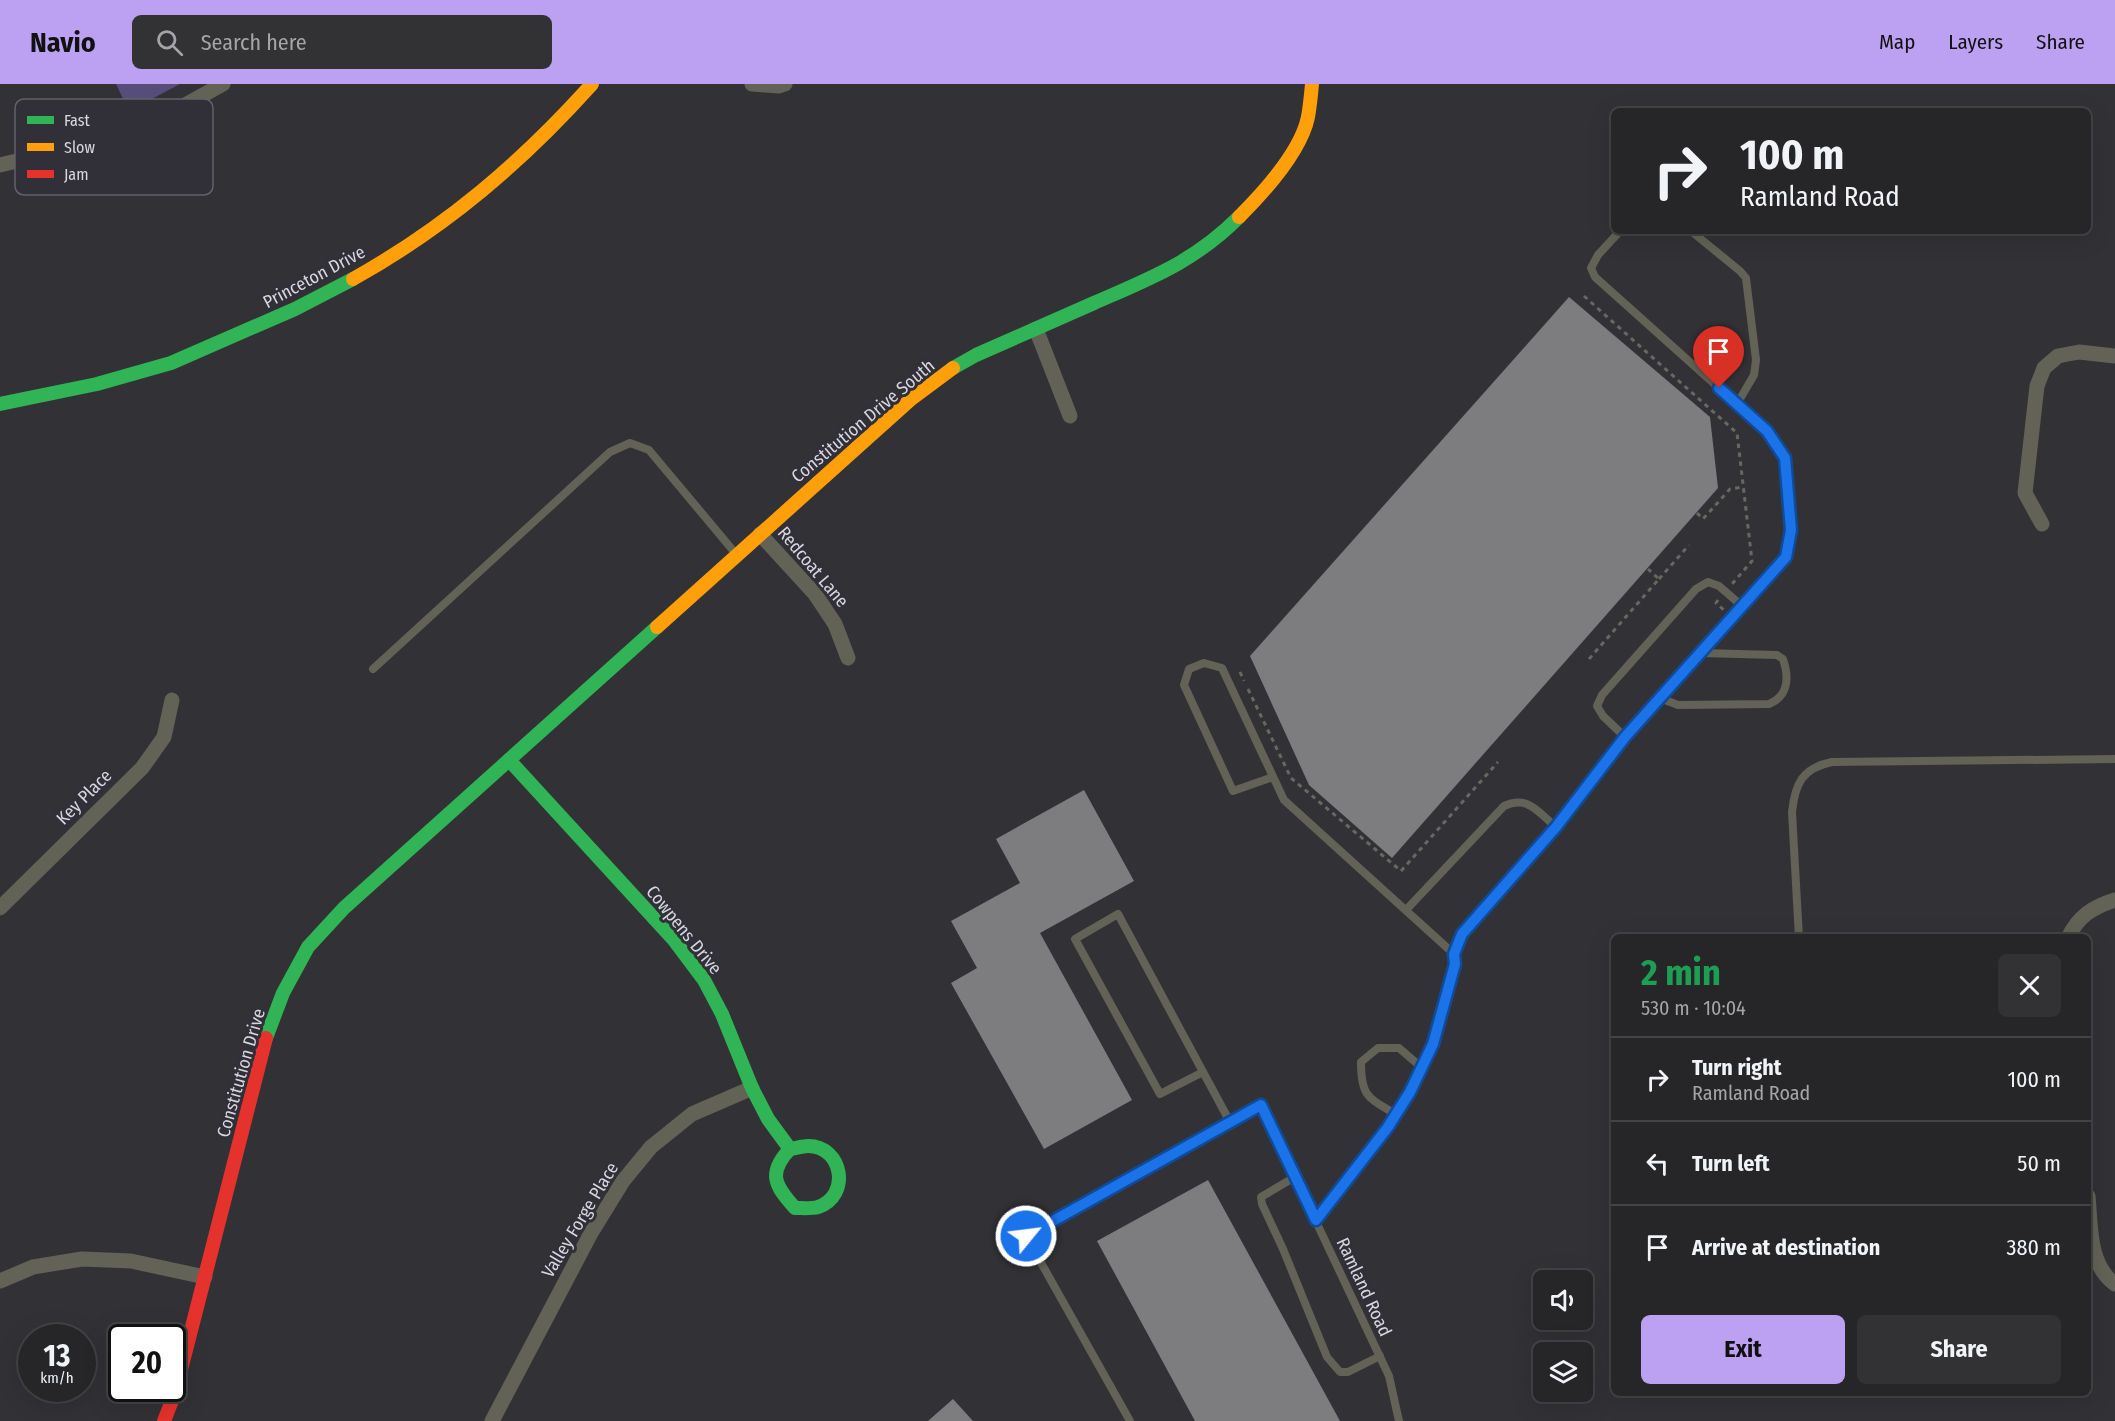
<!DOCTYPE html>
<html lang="en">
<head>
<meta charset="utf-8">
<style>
  body { margin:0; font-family:"Fira Sans Condensed",sans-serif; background:#323234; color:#f1f3f6; height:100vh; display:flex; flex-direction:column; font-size:22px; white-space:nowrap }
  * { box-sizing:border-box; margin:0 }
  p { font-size:20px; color:#a4a5a8 }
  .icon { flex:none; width:33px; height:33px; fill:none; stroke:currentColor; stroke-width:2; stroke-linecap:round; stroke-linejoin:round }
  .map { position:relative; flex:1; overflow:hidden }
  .panel { position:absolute; left:1611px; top:850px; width:480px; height:462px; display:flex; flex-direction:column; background:#262628; border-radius:9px; box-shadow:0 6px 24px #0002,0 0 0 2px #424345 }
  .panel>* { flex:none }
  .hud { position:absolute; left:1611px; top:24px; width:480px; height:126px; border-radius:9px; box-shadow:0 6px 24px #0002,0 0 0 2px #424345; background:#262628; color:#f1f3f6; overflow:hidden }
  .tools { position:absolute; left:1533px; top:1186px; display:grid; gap:12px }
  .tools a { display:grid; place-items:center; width:60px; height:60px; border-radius:9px; background:#262628; box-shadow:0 6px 24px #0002,0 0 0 2px #424345; font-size:30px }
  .speed { position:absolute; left:18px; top:1240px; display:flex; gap:12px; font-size:30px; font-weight:700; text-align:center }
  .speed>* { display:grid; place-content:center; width:78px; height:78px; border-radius:50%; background:#262628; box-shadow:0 6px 24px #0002,0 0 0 2px #424345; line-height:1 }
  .speed small { font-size:15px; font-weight:400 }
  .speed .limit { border:3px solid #111; border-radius:9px; background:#fff; color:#111 }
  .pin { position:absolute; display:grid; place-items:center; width:51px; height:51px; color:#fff; margin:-62px -26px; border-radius:50% 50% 50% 0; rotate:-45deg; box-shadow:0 0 6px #0007 }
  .pin .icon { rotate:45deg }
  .me { position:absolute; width:66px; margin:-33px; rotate:61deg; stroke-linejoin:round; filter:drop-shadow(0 0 4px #0008) }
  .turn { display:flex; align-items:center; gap:21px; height:126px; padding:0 30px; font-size:27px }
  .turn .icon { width:78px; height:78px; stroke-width:2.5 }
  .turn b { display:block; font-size:42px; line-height:51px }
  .round { display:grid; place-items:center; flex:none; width:63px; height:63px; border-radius:9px; background:#323234 }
  .summary { display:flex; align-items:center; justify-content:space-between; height:102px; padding:0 30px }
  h1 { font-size:36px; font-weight:700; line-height:45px; color:#1e9e55 }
  .primary-button { display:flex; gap:12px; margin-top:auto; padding:12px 30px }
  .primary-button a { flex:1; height:69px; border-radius:9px; background:#bca0f2; color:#111; font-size:24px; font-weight:700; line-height:69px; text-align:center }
  .primary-button a+a { background:#323234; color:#f1f3f6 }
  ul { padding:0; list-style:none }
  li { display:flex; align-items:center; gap:18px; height:84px; padding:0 30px; border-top:2px solid #424345 }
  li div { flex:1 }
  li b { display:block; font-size:22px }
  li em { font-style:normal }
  header { display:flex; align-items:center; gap:36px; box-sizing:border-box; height:84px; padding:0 30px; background:#bca0f2; color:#111 }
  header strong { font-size:28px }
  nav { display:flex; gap:33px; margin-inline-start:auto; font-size:21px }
  .search { width:420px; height:54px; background:#323234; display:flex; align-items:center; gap:15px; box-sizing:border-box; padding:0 21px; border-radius:9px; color:#a4a5a8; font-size:22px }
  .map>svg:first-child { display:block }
  .forest { fill:#564d7b }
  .building { fill:#7d7d80 }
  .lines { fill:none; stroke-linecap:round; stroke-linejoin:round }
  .path { stroke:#686760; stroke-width:3; stroke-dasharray:4.5 4.5; stroke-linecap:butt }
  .lane { stroke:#626256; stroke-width:8 }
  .street { stroke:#626256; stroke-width:15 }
  .fast { stroke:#30b455; stroke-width:14 }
  .slow { stroke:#ff9f0a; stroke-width:14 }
  .jam { stroke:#e5322d; stroke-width:14 }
  .route-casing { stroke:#114b97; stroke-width:15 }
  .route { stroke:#1a73e8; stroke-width:10 }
  .labels { text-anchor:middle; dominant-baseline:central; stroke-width:6; stroke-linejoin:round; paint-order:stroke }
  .street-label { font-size:18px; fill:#d7d6dc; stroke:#313038 }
  .key { fill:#313038; stroke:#636269; stroke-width:1.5 }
  .key-label { font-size:16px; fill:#d7d6dc }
</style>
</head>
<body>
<header>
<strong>Navio</strong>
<div class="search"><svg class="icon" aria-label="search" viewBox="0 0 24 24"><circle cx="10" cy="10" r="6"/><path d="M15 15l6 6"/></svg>Search here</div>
<nav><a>Map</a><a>Layers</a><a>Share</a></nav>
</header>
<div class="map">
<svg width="2115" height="1337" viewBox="0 0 2115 1337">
  <rect width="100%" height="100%" fill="#323236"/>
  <!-- forest -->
  <path class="forest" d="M116,0H180L129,27Z"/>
  <!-- building -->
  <g class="building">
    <path d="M1569,213L1710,333L1718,404L1392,774L1309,701L1250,572Z"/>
    <path d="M1084,706L1134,797L1040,849L1132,1016L1044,1065L951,899L977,884L951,837L1020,799L996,755Z"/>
    <path d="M1208,1096L1340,1337H1195L1097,1157Z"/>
    <path d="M953,1315L973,1337H928Z"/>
  </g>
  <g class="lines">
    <!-- path -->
    <g class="path">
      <path d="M1584,212L1737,349L1752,477L1732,500"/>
      <path d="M1697,429L1703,435L1730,405L1743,403"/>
      <path d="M1659,495L1689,461"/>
      <path d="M1718,516L1716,519L1724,526"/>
      <path d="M1589,575L1659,495L1648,485"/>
      <path d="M1240,588L1244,597"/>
      <path d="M1248,605L1291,694L1401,787L1498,678"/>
    </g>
    <!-- lane -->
    <g class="lane">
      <path d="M1691,147L1740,187L1746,194L1756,276L1754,291L1737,320"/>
      <path d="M373,585L610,368L630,359L649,366L736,470"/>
      <path d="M1660,614L1678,621L1769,620C1789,612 1789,593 1783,575L1777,571L1700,569"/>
      <path d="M1625,653L1603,632L1597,622L1602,611L1696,505L1708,498L1719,502L1742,522"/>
      <path d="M1273,693L1233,707L1184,601L1189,585L1204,579L1222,584L1284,716L1454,870"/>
      <path d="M1406,826L1504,722C1528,711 1538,728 1556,743"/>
      <path d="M1799,854L1792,728C1795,700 1802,684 1832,678L2115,675"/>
      <path d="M1421,983L1399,964H1378L1361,978C1361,1014 1369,1014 1397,1031L1433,960L1455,880L1454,870L1462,850L1556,743L1625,653L1786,473L1791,446L1785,374L1767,347L1595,193L1591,184L1598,171L1620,147"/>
      <path d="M1203,988L1160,1010L1075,855L1118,830L1230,1038"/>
      <path d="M1295,1093L1261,1113L1262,1120L1283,1165L1327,1273L1340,1288H1348L1380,1272"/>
      <path d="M1316,1136L1397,1031"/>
      <path d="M1130,1337L1026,1152L1261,1021L1389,1292L1399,1337"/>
    </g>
    <!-- street -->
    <g class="street">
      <path d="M752,0L779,2L785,0"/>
      <path d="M0,81L92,59L167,31L223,0"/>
      <path d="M1036,245L1070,332"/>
      <path d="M2042,440L2025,409L2037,302L2044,284L2058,272L2079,268L2115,272"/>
      <path d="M760,450L815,510L835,540L848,574"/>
      <path d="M0,824L142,684L164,653L172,616"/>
      <path d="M2068,854C2078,832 2093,823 2115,816"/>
      <path d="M2088,1112C2091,1141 2088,1181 2115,1200"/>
      <path d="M0,1197L33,1183L82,1175L131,1177L205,1193"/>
      <path d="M492,1337L591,1149L623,1097L651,1063L692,1030L752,1004"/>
    </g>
    <!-- fast -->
    <g class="fast">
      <path d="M953,284L976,271C1015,254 1055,236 1094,219C1151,194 1194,178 1239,133"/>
      <path d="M0,320L97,300L171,279L295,225L353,195"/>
      <path d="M509,676L674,856L704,896L722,930L752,1004L768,1035L790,1065C767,1089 775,1102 795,1124C802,1124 811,1125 818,1123C851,1112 843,1062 808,1062C803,1062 796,1064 790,1065"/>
      <path d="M266,954L283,909L308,863L344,824L657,543"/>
    </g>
    <!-- slow -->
    <g class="slow">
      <path d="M1239,133C1263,109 1301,67 1308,33C1310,22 1311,11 1312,0"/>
      <path d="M353,195C446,143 521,79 592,0"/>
      <path d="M657,543L910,316L953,284"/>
    </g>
    <!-- jam -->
    <path class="jam" d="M164,1337L175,1309L266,954"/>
  </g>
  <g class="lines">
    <!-- route casing -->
    <g class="route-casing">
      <path id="route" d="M1026,1152L1261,1021L1316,1136L1388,1043L1410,1008L1433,960L1455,880L1454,870L1462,850L1556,743L1625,653L1786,473L1791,446L1785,374L1767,347L1719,304"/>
    </g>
    <!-- route -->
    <use href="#route" class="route"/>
  </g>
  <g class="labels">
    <!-- street labels -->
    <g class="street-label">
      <text transform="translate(314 193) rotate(-28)">Princeton Drive</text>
      <text transform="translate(863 337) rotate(-40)">Constitution Drive South</text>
      <text transform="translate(813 483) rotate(50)">Redcoat Lane</text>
      <text transform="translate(84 713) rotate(-45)">Key Place</text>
      <text transform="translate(684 846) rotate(51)">Cowpens Drive</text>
      <text transform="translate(241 989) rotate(-74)">Constitution Drive</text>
      <text transform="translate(580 1136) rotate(-59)">Valley Forge Place</text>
      <text transform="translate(1364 1203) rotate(65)">Ramland Road</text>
    </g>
  </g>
  <!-- legend -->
  <rect x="15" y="15" width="198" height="96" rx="9" class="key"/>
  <rect x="27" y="32" width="27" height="8" fill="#30b455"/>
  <rect x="27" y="59" width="27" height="8" fill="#ff9f0a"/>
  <rect x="27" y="86" width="27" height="8" fill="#e5322d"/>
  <g class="key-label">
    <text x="64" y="42">Fast</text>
    <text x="64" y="69">Slow</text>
    <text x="64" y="96">Jam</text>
  </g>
</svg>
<div class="tools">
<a><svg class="icon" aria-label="sound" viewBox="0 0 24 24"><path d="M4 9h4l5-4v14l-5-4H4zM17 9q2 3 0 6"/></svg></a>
<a><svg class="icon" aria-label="layers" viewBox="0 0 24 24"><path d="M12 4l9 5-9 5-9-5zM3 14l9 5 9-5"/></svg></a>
</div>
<div class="speed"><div>13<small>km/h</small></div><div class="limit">20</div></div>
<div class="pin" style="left:1719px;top:304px;background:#d93025"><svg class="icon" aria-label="arrive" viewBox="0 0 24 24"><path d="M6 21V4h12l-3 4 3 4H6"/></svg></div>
<svg class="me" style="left:1026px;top:1152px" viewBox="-20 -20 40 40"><circle r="17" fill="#1a73e8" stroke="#fff" stroke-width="3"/><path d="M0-11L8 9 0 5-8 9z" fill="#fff"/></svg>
<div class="hud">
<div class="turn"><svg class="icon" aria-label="right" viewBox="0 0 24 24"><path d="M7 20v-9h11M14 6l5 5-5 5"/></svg><div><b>100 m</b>Ramland Road</div></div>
</div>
<section class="panel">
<div class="summary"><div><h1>2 min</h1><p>530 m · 10:04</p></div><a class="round"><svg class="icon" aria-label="close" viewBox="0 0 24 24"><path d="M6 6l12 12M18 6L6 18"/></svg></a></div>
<ul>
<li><svg class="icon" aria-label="right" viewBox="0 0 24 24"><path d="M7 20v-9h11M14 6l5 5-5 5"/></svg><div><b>Turn right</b><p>Ramland Road</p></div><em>100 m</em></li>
<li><svg class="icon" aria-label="left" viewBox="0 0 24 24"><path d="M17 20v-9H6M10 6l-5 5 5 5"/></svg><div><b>Turn left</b></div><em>50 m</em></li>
<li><svg class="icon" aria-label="arrive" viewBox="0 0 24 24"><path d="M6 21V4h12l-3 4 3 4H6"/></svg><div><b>Arrive at destination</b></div><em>380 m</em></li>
</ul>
<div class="primary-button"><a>Exit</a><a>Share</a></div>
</section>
</div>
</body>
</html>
